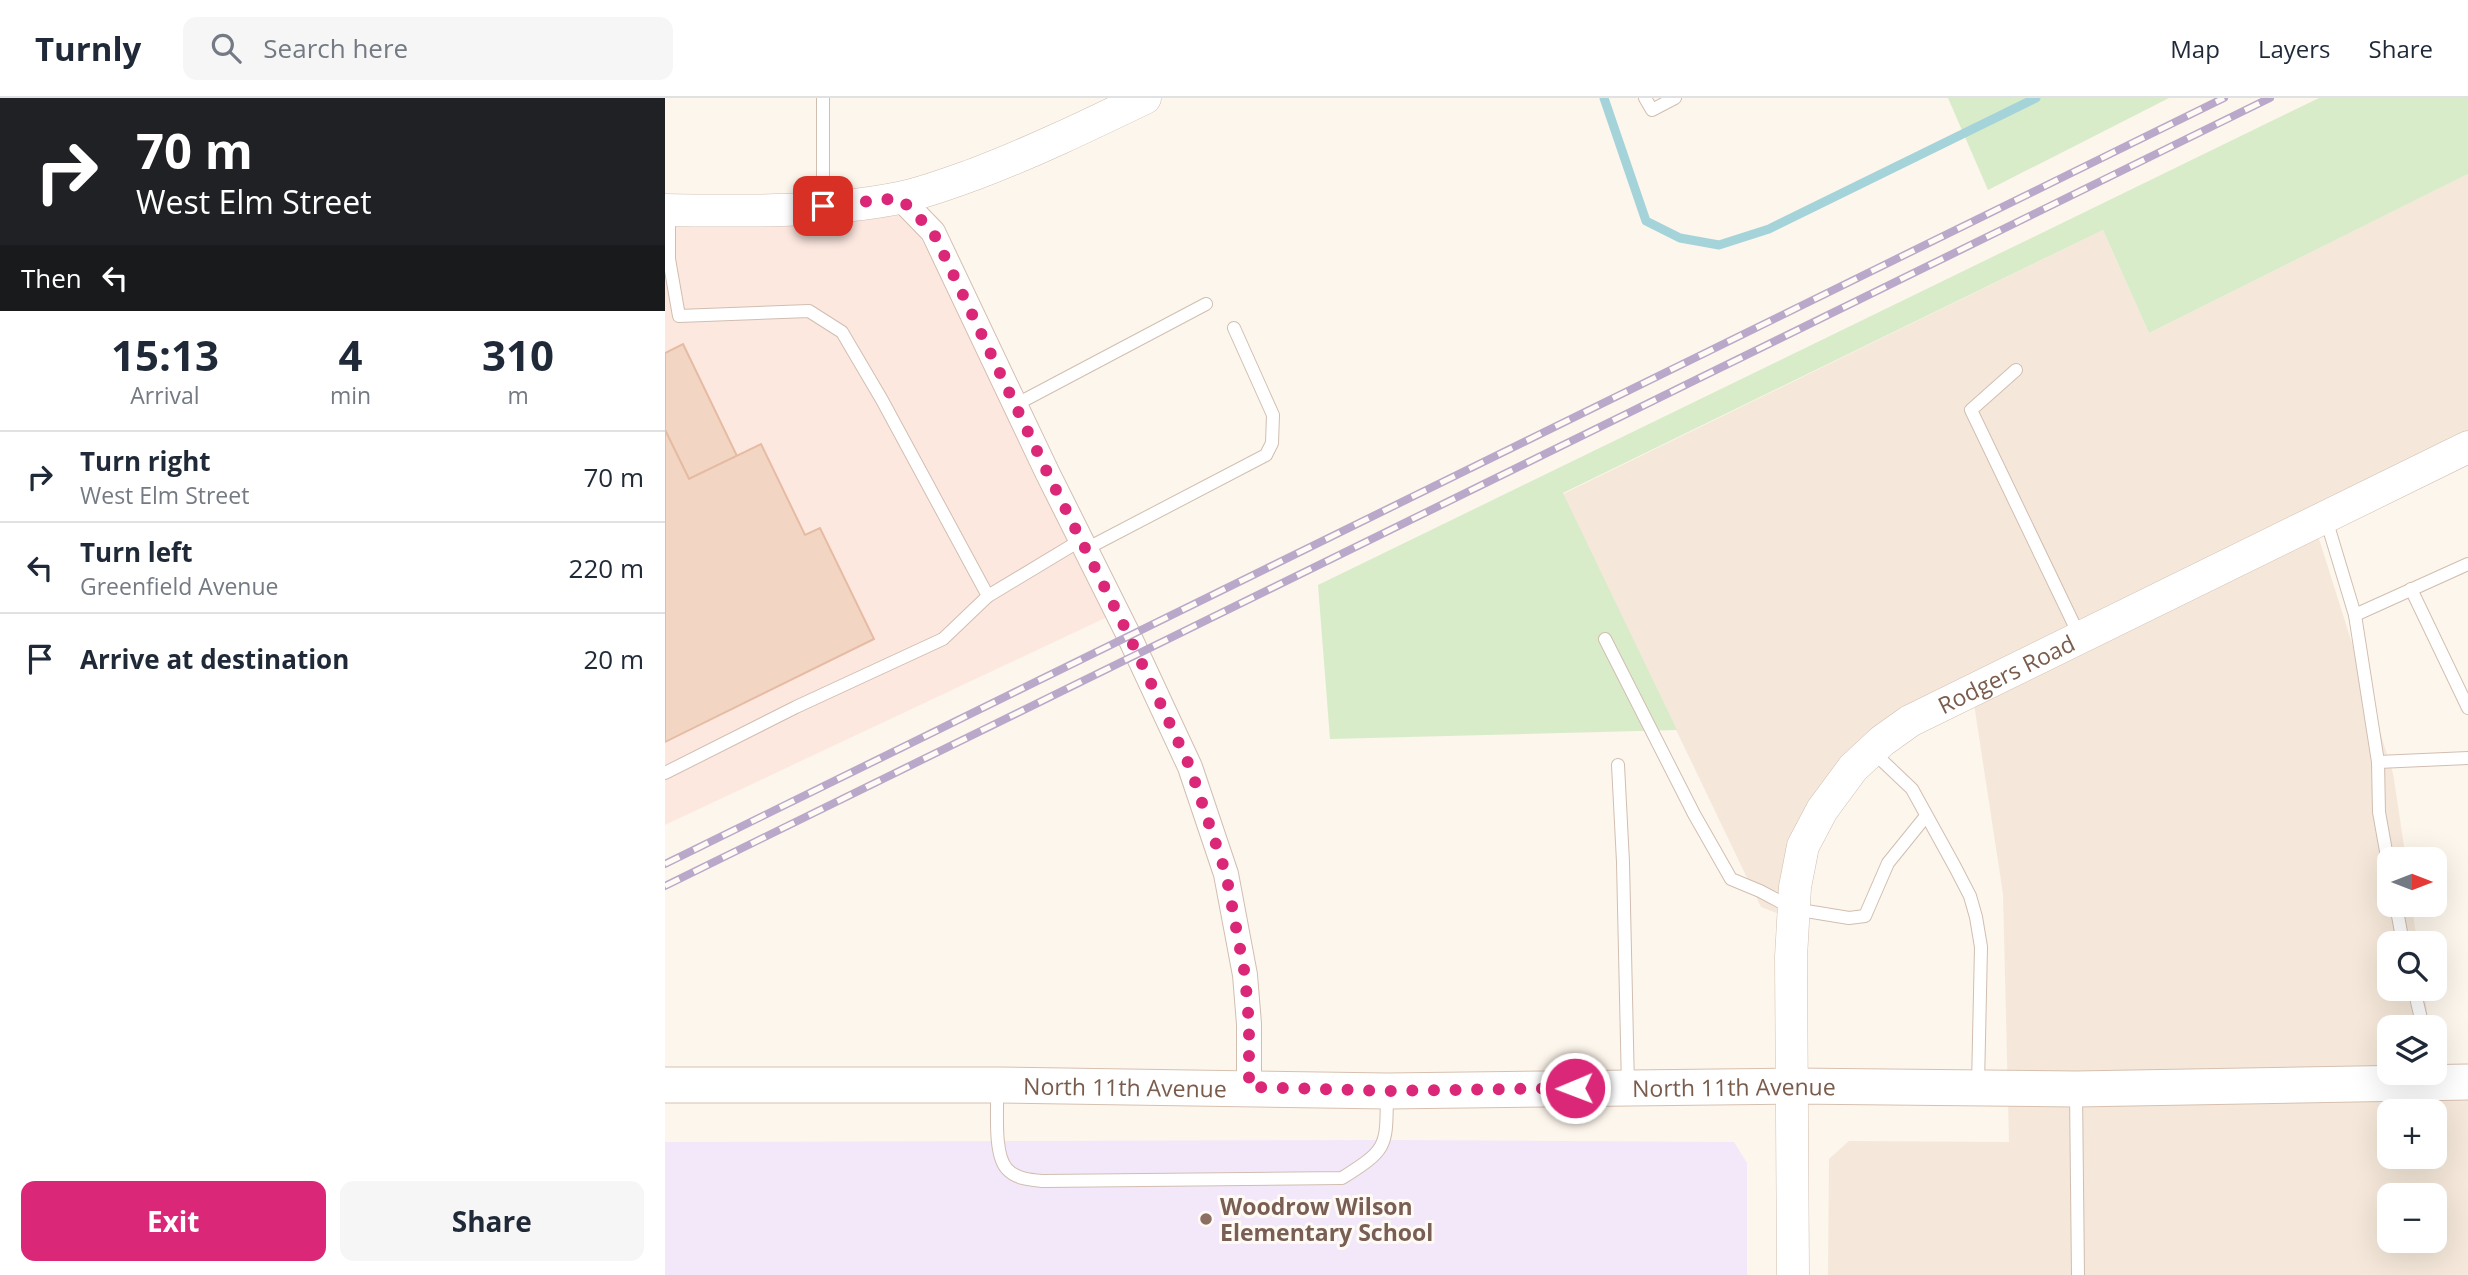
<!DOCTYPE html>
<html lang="en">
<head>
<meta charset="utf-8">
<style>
  body { margin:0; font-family:"Open Sans",sans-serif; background:#f6f6f7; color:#1f2937; height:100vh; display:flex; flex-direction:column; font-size:26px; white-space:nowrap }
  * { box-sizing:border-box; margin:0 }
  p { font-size:23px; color:#747a83 }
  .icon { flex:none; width:38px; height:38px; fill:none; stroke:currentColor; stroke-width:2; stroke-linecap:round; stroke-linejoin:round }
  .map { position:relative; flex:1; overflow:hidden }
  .side { display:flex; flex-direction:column; background:#fff; width:665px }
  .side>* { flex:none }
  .banner { background:#202124; color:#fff; overflow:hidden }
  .needle { width:46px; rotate:90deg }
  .buttons { position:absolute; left:1712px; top:749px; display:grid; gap:14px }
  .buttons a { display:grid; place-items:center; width:70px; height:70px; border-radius:14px; background:#fff; box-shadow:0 7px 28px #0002; font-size:35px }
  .pin { position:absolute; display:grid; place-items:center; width:60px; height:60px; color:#fff; margin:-30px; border-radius:14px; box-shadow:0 4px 10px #0006 }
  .me { position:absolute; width:77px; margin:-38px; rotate:269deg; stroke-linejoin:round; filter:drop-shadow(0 0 5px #0008) }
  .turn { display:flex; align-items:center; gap:24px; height:147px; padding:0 21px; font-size:32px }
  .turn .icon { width:91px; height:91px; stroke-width:2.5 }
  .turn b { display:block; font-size:49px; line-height:60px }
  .then { display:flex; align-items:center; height:66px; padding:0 21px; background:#0003; gap:14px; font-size:26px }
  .eta { display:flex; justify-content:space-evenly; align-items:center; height:119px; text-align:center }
  .eta b { font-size:42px; font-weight:700; line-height:49px }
  .action { display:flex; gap:14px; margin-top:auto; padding:14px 21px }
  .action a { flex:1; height:80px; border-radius:14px; background:#db2777; color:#fff; font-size:28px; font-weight:700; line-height:80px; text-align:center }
  .action a+a { background:#f6f6f7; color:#1f2937 }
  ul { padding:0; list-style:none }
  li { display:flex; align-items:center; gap:21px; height:91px; padding:0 21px; border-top:2px solid #e0e1e3 }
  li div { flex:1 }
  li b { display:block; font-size:26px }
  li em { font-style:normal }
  header { display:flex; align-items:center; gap:42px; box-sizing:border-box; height:98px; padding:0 35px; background:#fff; border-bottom:2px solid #e0e1e3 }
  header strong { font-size:33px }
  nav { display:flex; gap:38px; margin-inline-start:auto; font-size:24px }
  .search { width:490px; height:63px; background:#f6f6f7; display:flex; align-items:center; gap:18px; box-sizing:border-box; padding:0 24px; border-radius:14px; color:#747a83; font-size:26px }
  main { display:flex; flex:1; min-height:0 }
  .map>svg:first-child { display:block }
  .residential { fill:#f5e8da; fill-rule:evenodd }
  .commercial { fill:#fde8e0 }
  .education { fill:#f3e8fa }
  .green { fill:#d8ecc9 }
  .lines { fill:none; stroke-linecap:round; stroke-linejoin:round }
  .stream { stroke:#a5d3da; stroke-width:9 }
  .building { fill:#f3d5c3; stroke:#e6bba3; stroke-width:2 }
  .service-casing { stroke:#d1beb0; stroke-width:14 }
  .minor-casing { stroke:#d1beb0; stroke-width:26 }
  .tertiary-casing { stroke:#d1beb0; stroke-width:33 }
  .secondary-casing { stroke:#d6c0b0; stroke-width:37 }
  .service { stroke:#fff; stroke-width:12 }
  .minor { stroke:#fff; stroke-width:24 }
  .tertiary { stroke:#fff; stroke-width:32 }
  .secondary { stroke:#fff; stroke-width:35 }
  .rail-casing { stroke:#b9a8c9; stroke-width:8 }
  .rail { stroke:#fffaf3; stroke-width:5; stroke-dasharray:16; stroke-linecap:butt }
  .route { stroke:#db2777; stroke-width:12; stroke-dasharray:0 21.6 }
  .education-dot { fill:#8d6e63; stroke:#fffaf3; stroke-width:2.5 }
  .labels { text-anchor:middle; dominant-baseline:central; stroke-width:6; stroke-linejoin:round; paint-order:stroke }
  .street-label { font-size:23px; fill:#7a5c4d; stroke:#fffaf3 }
  .education-label { font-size:23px; font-weight:bold; fill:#785e54; stroke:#fffaf3; text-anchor:start }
</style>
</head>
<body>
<header>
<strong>Turnly</strong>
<div class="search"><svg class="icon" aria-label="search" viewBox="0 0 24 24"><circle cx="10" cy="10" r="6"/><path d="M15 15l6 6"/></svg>Search here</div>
<nav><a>Map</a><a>Layers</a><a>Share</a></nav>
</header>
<main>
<section class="side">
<div class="banner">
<div class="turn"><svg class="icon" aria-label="right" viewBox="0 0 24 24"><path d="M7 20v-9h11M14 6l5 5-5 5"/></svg><div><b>70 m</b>West Elm Street</div></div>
<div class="then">Then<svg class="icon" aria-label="left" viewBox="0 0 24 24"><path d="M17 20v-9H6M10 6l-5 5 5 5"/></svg></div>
</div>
<div class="eta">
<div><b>15:13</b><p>Arrival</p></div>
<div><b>4</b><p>min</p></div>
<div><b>310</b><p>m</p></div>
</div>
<ul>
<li><svg class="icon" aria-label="right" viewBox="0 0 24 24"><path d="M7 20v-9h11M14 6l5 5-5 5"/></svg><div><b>Turn right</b><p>West Elm Street</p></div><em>70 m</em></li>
<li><svg class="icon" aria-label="left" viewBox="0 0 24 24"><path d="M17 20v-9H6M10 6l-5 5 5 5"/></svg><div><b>Turn left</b><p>Greenfield Avenue</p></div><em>220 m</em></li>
<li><svg class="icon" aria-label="arrive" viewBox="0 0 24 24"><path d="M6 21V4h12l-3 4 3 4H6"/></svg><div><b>Arrive at destination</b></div><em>20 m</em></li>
</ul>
<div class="action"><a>Exit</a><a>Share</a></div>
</section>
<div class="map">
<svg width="1803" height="1177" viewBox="0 0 1803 1177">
  <rect width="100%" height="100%" fill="#fdf6ec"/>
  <!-- residential -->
  <path class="residential" d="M1803,76V349L1649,425L1728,675L1741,761H1724V807H1747L1752,845H1724V891H1759L1764,929H1724V975H1769V964L1772,985L1803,984V1177H1163L1164,1061L1184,1043L1344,1044L1338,796L1307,593L1245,623L1157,712L1128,821L1096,809L898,396L1438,132L1484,235ZM1724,1013H1769V1059H1724ZM1724,1097H1769V1143H1724Z"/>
  <!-- commercial -->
  <path class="commercial" d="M235,100L453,514L0,727V112Z"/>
  <!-- education -->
  <path class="education" d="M731,1042L1069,1044L1082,1065V1177H0V1044Z"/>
  <!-- green -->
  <g class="green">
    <path d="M1283,0H1504L1323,92Z"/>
    <path d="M1654,0H1803V76L1484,235L1438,132L898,395L1012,632L665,641L653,487Z"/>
  </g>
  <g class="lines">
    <!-- stream -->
    <path class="stream" d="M939,0L981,123L1015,140L1054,147L1104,131L1371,0"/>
  </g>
  <!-- building -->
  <g class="building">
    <path d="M18,246L72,358L24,381L0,332V255Z"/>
    <path d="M0,332L24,381L96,346L140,437L155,430L209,541L0,644Z"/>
  </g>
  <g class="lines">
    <!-- service casing -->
    <g class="service-casing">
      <g id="service">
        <path d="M980,0L987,12L1010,0"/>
        <path d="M158,108V0"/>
        <path d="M0,161H4V113"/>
        <path d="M4,161L14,218L144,213L177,234L217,302L323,498L416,442"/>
        <path d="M1351,272L1306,312L1415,539"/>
        <path d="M350,307L541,206"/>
        <path d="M1661,421L1690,517L1713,664L1714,714L1724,770"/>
        <path d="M421,451L601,357L607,345L608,317L569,230"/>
        <path d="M1746,491L1803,610"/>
        <path d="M1690,517L1803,466"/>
        <path d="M940,541L1029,716L1066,781L1095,793L1129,811L1184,820L1200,818L1223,765L1261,718"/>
        <path d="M1207,653L1247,691L1290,769L1305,798L1311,819L1316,849L1313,987"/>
        <path d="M1713,664L1803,660"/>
        <path d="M953,667L958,764L963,989"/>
        <path d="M0,675L131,609L278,541L323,498"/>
        <path d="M1731,807L1738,845"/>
        <path d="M1749,891L1758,929"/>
        <path d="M332,990C333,1010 328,1056 342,1071C351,1081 366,1082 378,1083L677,1080C725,1050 721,1048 722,993"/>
        <path d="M1411,994L1413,1177"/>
      </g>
    </g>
    <!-- minor casing -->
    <g class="minor-casing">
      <path id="minor" d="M235,100L268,134L382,374L464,538L525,669L561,776L580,877L584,926V989"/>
    </g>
    <!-- tertiary casing -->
    <g class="tertiary-casing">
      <g id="tertiary">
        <path d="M0,112C77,113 158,115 234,100C259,95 285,85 310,76C368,54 424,27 480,0"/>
        <path id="s1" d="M1128,1177L1126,859L1130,789L1138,748L1157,712L1188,670L1217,643L1245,623L1803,349"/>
      </g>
    </g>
    <!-- secondary casing -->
    <g class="secondary-casing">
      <g id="secondary">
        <path id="s2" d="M0,987H332L722,993L1128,988L1411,991L1803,984"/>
      </g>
    </g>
    <!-- service -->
    <use href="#service" class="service"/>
    <!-- minor -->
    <use href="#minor" class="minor"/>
    <!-- tertiary -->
    <use href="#tertiary" class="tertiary"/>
    <!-- secondary -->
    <use href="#secondary" class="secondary"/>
    <!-- rail casing -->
    <g class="rail-casing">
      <g id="rail">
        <path d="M0,766L1559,0"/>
        <path d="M0,788L1605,0"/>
      </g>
    </g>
    <!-- rail -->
    <use href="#rail" class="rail"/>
  </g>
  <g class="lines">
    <!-- route -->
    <path class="route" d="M158,108L235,100L268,134L382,374L464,538L525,669L561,776L580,877L584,926V989L722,993L910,990"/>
  </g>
  <!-- markers -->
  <circle class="education-dot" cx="541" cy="1121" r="7"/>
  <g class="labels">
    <!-- street labels -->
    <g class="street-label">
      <text stroke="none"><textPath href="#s1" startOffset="704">Rodgers Road</textPath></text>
      <text stroke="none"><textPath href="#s2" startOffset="460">North 11th Avenue</textPath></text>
      <text stroke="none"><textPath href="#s2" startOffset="1069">North 11th Avenue</textPath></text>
    </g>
    <!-- education labels -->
    <g class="education-label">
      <text x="555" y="1108">Woodrow Wilson<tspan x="555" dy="26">Elementary School</tspan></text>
    </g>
  </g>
</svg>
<div class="buttons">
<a><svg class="needle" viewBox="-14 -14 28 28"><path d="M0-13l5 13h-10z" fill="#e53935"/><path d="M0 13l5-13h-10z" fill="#747a83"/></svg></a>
<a><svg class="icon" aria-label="search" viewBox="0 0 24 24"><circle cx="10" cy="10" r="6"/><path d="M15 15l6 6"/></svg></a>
<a><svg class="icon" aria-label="layers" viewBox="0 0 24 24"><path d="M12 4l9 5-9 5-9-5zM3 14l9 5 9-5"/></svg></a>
<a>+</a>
<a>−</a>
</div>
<div class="pin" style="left:158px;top:108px;background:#d93025"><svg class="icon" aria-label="arrive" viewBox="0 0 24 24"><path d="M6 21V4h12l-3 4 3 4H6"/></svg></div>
<svg class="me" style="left:910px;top:990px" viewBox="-20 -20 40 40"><circle r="17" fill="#db2777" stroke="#fff" stroke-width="3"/><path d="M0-11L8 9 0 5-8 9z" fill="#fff"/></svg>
</div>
</main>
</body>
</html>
